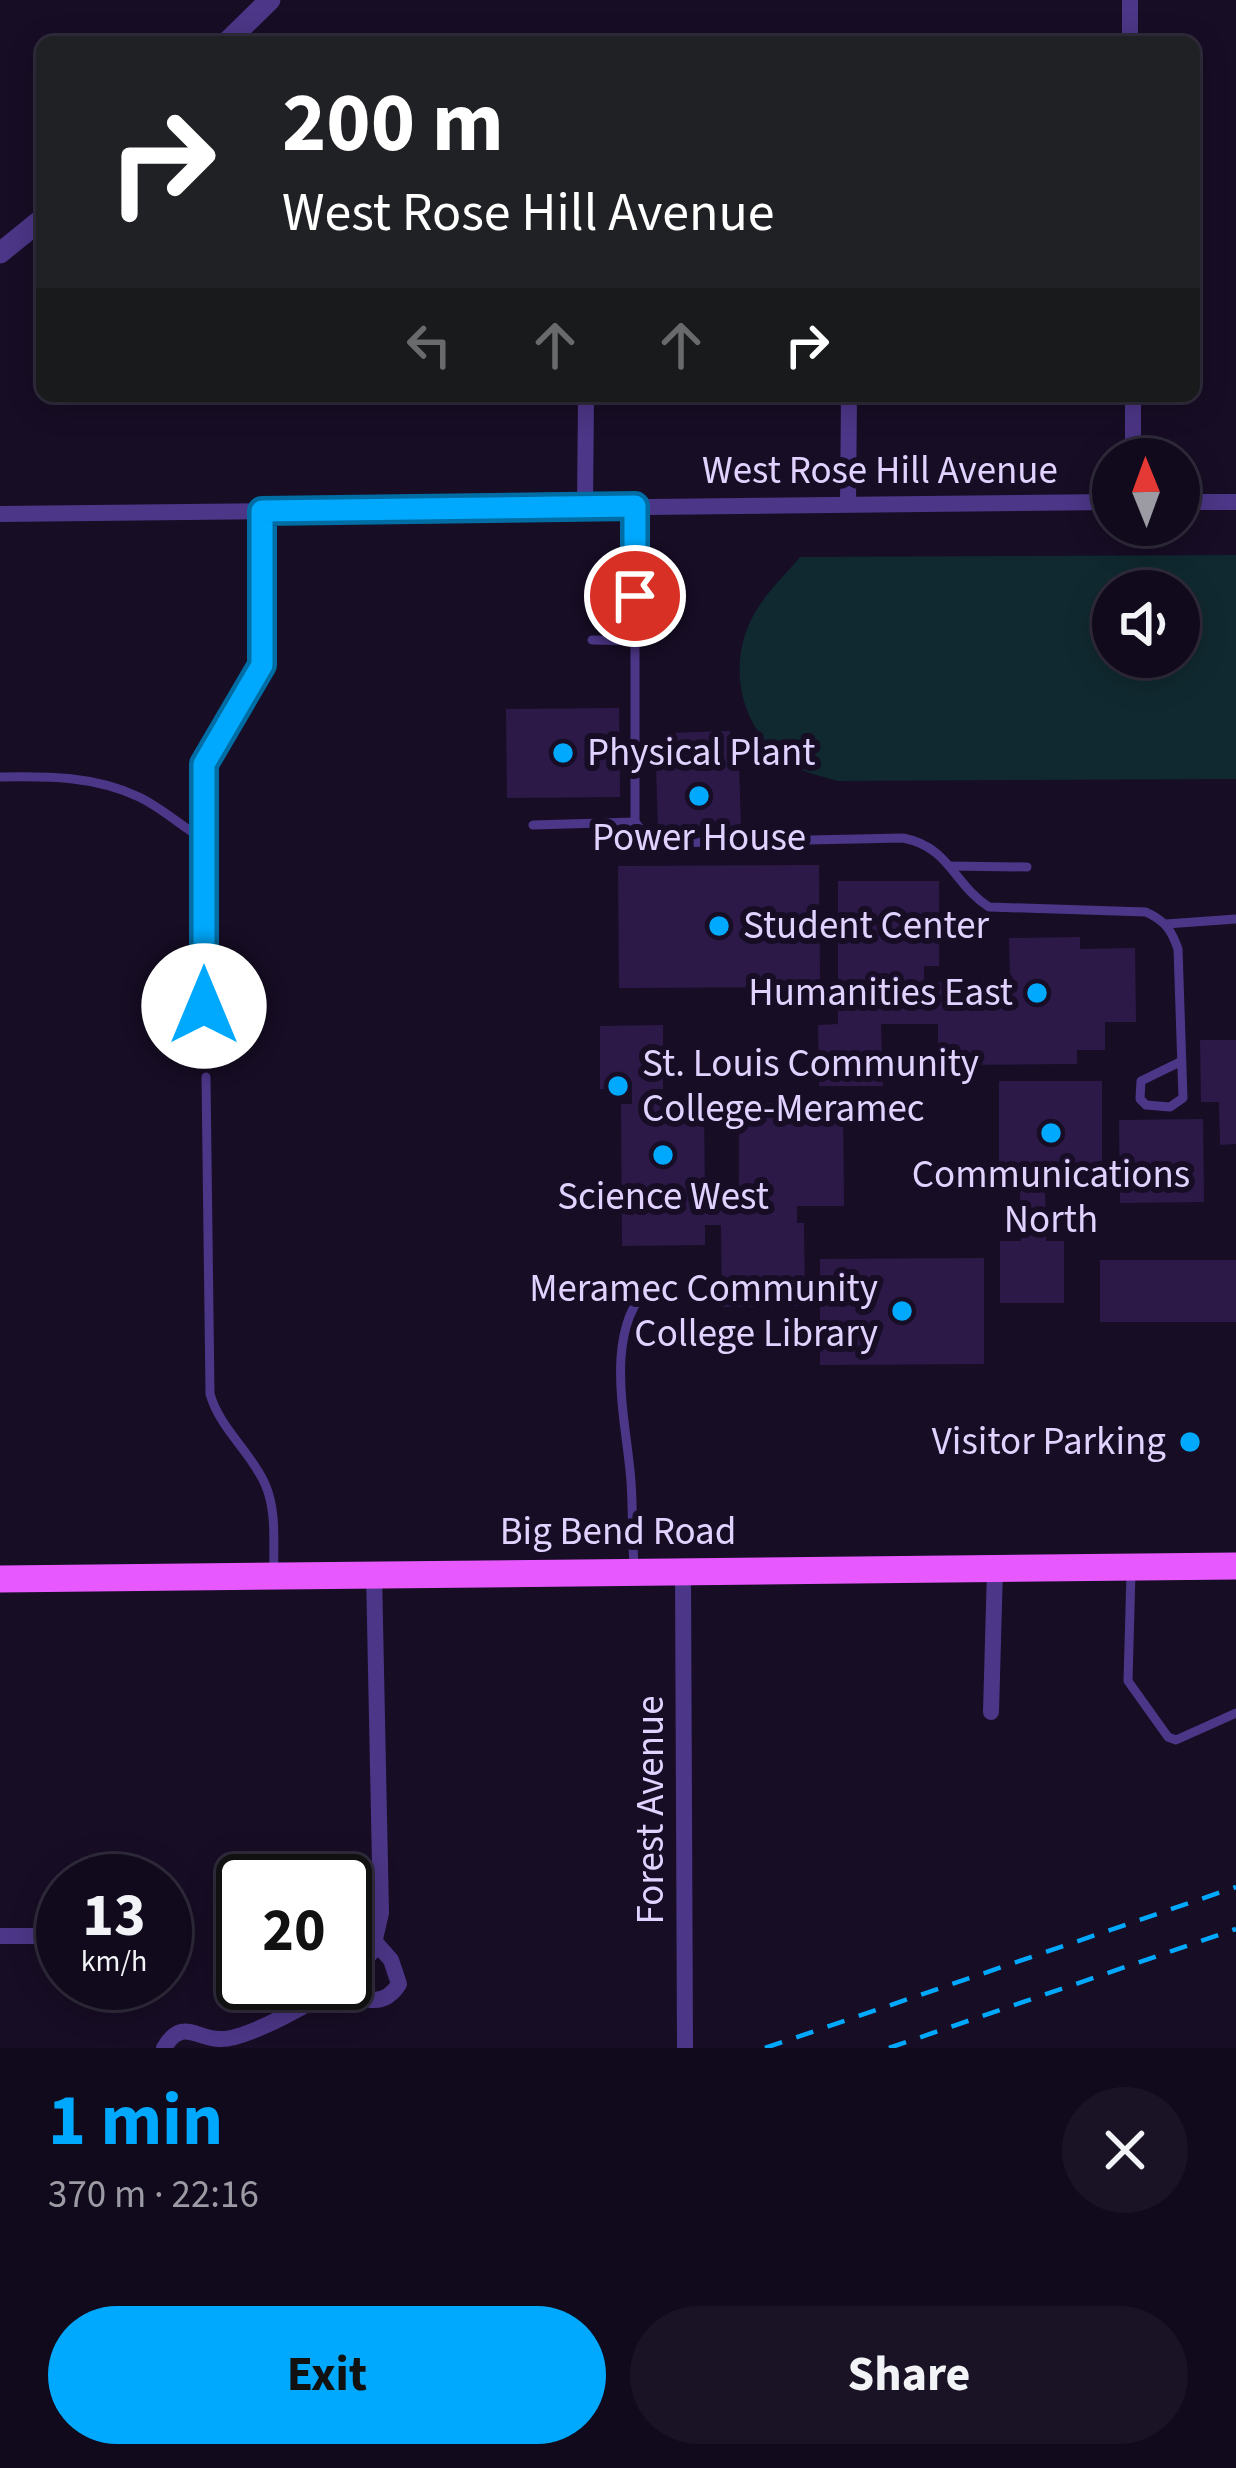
<!DOCTYPE html>
<html lang="en">
<head>
<meta charset="utf-8">
<style>
  body { margin:0; font-family:"Source Sans 3",sans-serif; background:#1a1325; color:#f1f3f6; height:100vh; display:flex; flex-direction:column; font-size:45px; white-space:nowrap }
  * { box-sizing:border-box; margin:0 }
  p { font-size:39px; color:#9c9aa3 }
  .icon { flex:none; width:66px; height:66px; fill:none; stroke:currentColor; stroke-width:2; stroke-linecap:round; stroke-linejoin:round }
  .map { position:relative; height:2048px; overflow:hidden }
  .side { display:flex; flex-direction:column; background:#110a1c; flex:1 }
  .side>* { flex:none }
  .banner { position:absolute; left:36px; top:36px; width:1164px; height:366px; border-radius:18px; box-shadow:0 6px 30px #0003,0 0 0 3px #302b3b; background:#202124; color:#fff; overflow:hidden }
  .needle { width:78px; rotate:359deg }
  .controls { position:absolute; left:1092px; top:438px; display:grid; gap:24px }
  .controls a { display:grid; place-items:center; width:108px; height:108px; border-radius:50%; background:#110a1c; box-shadow:0 6px 30px #0003,0 0 0 3px #302b3b; font-size:60px }
  .speed { position:absolute; left:36px; top:1854px; display:flex; gap:24px; font-size:60px; font-weight:700; text-align:center }
  .speed>* { display:grid; place-content:center; width:156px; height:156px; border-radius:50%; background:#110a1c; box-shadow:0 6px 30px #0003,0 0 0 3px #302b3b; line-height:1 }
  .speed small { font-size:30px; font-weight:400 }
  .speed .limit { border:6px solid #111; border-radius:18px; background:#fff; color:#111 }
  .pin { position:absolute; display:grid; place-items:center; width:102px; height:102px; color:#fff; margin:-51px; border:6px solid #fff; border-radius:50%; box-shadow:0 3px 12px #0007 }
  .me { position:absolute; width:132px; margin:-66px; rotate:0deg; stroke-linejoin:round; filter:drop-shadow(0 0 9px #0008) }
  .turn { display:flex; align-items:center; gap:42px; height:252px; padding:0 48px; font-size:54px }
  .turn .icon { width:156px; height:156px; stroke-width:2.5 }
  .turn b { display:block; font-size:84px; line-height:102px }
  .lanes { display:flex; align-items:center; height:114px; padding:0 48px; background:#0003; justify-content:center; gap:60px; direction:ltr }
  .lanes .off { opacity:.35 }
  .round { display:grid; place-items:center; flex:none; width:126px; height:126px; border-radius:63px; background:#1a1325 }
  .summary { display:flex; align-items:center; justify-content:space-between; height:204px; padding:0 48px }
  h1 { font-size:72px; font-weight:700; line-height:90px; color:#00a9fd }
  .action { display:flex; gap:24px; margin-top:auto; padding:24px 48px }
  .action a { flex:1; height:138px; border-radius:72px; background:#00a9fd; color:#111; font-size:48px; font-weight:700; line-height:138px; text-align:center }
  .action a+a { background:#1a1325; color:#f1f3f6 }
  .map>svg:first-child { display:block }
  .green { fill:#102930; fill-rule:evenodd }
  .building { fill:#2d1947 }
  .lines { fill:none; stroke-linecap:round; stroke-linejoin:round }
  .service { stroke:#4c3687; stroke-width:9 }
  .minor { stroke:#4c3687; stroke-width:16 }
  .tertiary { stroke:#4c3687; stroke-width:21 }
  .primary { stroke:#e759ff; stroke-width:27 }
  .rail { stroke:#00a9fd; stroke-width:4.5; stroke-dasharray:18 15; stroke-linecap:butt }
  .route-casing { stroke:#006ea4; stroke-width:30 }
  .route { stroke:#00a9fd; stroke-width:21 }
  .poi-dot { fill:#00a9fd; stroke:#170d25; stroke-width:4.5 }
  .labels { text-anchor:middle; dominant-baseline:central; stroke-width:12; stroke-linejoin:round; paint-order:stroke }
  .street-label { font-size:39px; fill:#e1d2ff; stroke:#170d25 }
  .poi-label { font-size:39px; fill:#e1d2ff; stroke:#170d25; text-anchor:start }
</style>
</head>
<body>
<div class="map">
<svg width="1236" height="2048" viewBox="0 0 1236 2048">
  <rect width="100%" height="100%" fill="#170d25"/>
  <!-- green -->
  <path class="green" d="M1236,555V779L837,781C822,776 805,773 792,765C742,733 725,669 753,616C764,595 784,576 800,557ZM1113,591H1179V657H1113Z"/>
  <!-- building -->
  <g class="building">
    <path d="M619,708L620,797L507,798L506,709Z"/>
    <path d="M730,731L731,766H739L741,827L658,830L656,765H668L667,733Z"/>
    <path d="M819,865L820,987L619,988L618,866Z"/>
    <path d="M838,881H939V966H924V1004H938V982L1010,981L1009,938L1080,937V949L1135,948L1136,1022H1105V1050H1077V1064L938,1065V1024H881L883,1086H819L818,1025L838,1024Z"/>
    <path d="M663,1025V1089H652L653,1104L704,1103L705,1207L739,1206V1103H843L844,1206H797V1223H804L805,1306L722,1307L721,1225H705V1245L622,1246L621,1104H632V1089H600V1026Z"/>
    <path d="M1200,1040H1236V1144L1220,1145L1219,1102H1201Z"/>
    <path d="M999,1081H1102V1186L1045,1185L1046,1241H1064V1303H1000V1241H1021L1020,1186H999Z"/>
    <path d="M1203,1119L1204,1202L1120,1203L1119,1120Z"/>
    <path d="M984,1258V1364L820,1365V1259Z"/>
    <rect x="1100" y="1260" width="136" height="62"/>
  </g>
  <g class="lines">
    <!-- service -->
    <g class="service">
      <path d="M592,640L635,641"/>
      <path d="M0,777C48,776 95,776 139,797C162,808 181,826 203,839"/>
      <path d="M635,822V506"/>
      <path d="M533,825L635,822L646,836L665,843L903,838C950,847 953,884 989,907L1146,912C1165,921 1171,929 1178,949L1183,1098L1170,1107L1146,1105L1140,1099L1141,1081L1182,1061"/>
      <path d="M950,866L1027,867"/>
      <path d="M1166,924L1236,919"/>
      <path d="M204,1006V764L262,665L265,632L263,512"/>
      <path d="M206,1077L210,1394C220,1429 251,1452 265,1484C277,1511 273,1543 274,1571"/>
      <path d="M634,1566C632,1538 633,1510 631,1482C627,1422 601,1333 650,1285"/>
      <path d="M1131,1572L1128,1681L1168,1737L1176,1740L1236,1713"/>
    </g>
    <!-- minor -->
    <g class="minor">
      <path d="M1130,0V42"/>
      <path d="M1133,396V459"/>
      <path d="M1179,502H1236"/>
      <path d="M848,504L849,396"/>
      <path d="M585,507L586,396"/>
      <path d="M0,514L1113,502"/>
      <path d="M683,1571L685,2048"/>
      <path d="M991,1712L995,1569"/>
      <path d="M0,1936H63"/>
      <path d="M345,1978L372,1952L381,1913L374,1573"/>
      <path d="M338,1984C359,1999 382,2011 399,1984L391,1960L376,1943"/>
      <path d="M164,2048C182,2017 196,2039 220,2039C246,2040 319,2000 339,1983"/>
    </g>
    <!-- tertiary -->
    <g class="tertiary">
      <path d="M227,42L270,0"/>
      <path d="M0,253L42,219"/>
    </g>
    <!-- primary -->
    <path class="primary" d="M0,1579L1236,1566"/>
    <!-- rail -->
    <g class="rail">
      <path d="M765,2048L1236,1887"/>
      <path d="M889,2048L1236,1929"/>
    </g>
  </g>
  <g class="lines">
    <!-- route casing -->
    <g class="route-casing">
      <path id="route" d="M204,1006V764L262,665V511L635,506V596"/>
    </g>
    <!-- route -->
    <use href="#route" class="route"/>
  </g>
  <!-- markers -->
  <g class="poi-dot">
    <circle cx="563" cy="753" r="12"/>
    <circle cx="699" cy="796" r="12"/>
    <circle cx="719" cy="926" r="12"/>
    <circle cx="1037" cy="993" r="12"/>
    <circle cx="618" cy="1086" r="12"/>
    <circle cx="1051" cy="1133" r="12"/>
    <circle cx="663" cy="1155" r="12"/>
    <circle cx="902" cy="1311" r="12"/>
    <circle cx="1190" cy="1442" r="12"/>
  </g>
  <g class="labels">
    <!-- street labels -->
    <g class="street-label">
      <text x="880" y="471">West Rose Hill Avenue</text>
      <text x="618" y="1532">Big Bend Road</text>
      <text transform="translate(651 1810) rotate(-90)">Forest Avenue</text>
    </g>
    <!-- poi labels -->
    <g class="poi-label">
      <text x="587" y="753">Physical Plant</text>
      <text x="699" y="838" text-anchor="middle">Power House</text>
      <text x="743" y="926">Student Center</text>
      <text x="1013" y="993" text-anchor="end">Humanities East</text>
      <text x="642" y="1064">St. Louis Community<tspan x="642" dy="45">College-Meramec</tspan></text>
      <text x="1051" y="1175" text-anchor="middle">Communications<tspan x="1051" dy="45">North</tspan></text>
      <text x="663" y="1197" text-anchor="middle">Science West</text>
      <text x="878" y="1289" text-anchor="end">Meramec Community<tspan x="878" dy="45">College Library</tspan></text>
      <text x="1166" y="1442" text-anchor="end">Visitor Parking</text>
    </g>
  </g>
</svg>
<div class="controls">
<a><svg class="needle" viewBox="-14 -14 28 28"><path d="M0-13l5 13h-10z" fill="#e53935"/><path d="M0 13l5-13h-10z" fill="#9c9aa3"/></svg></a>
<a><svg class="icon" aria-label="sound" viewBox="0 0 24 24"><path d="M4 9h4l5-4v14l-5-4H4zM17 9q2 3 0 6"/></svg></a>
</div>
<div class="speed"><div>13<small>km/h</small></div><div class="limit">20</div></div>
<div class="pin" style="left:635px;top:596px;background:#d93025"><svg class="icon" aria-label="arrive" viewBox="0 0 24 24"><path d="M6 21V4h12l-3 4 3 4H6"/></svg></div>
<svg class="me" style="left:204px;top:1006px" viewBox="-20 -20 40 40"><circle r="19" fill="#fff"/><path d="M0-13L10 11 0 6-10 11z" fill="#00a9fd"/></svg>
<div class="banner">
<div class="turn"><svg class="icon" aria-label="right" viewBox="0 0 24 24"><path d="M7 20v-9h11M14 6l5 5-5 5"/></svg><div><b>200 m</b>West Rose Hill Avenue</div></div>
<div class="lanes"><svg class="icon off" aria-label="left" viewBox="0 0 24 24"><path d="M17 20v-9H6M10 6l-5 5 5 5"/></svg><svg class="icon off" aria-label="ahead" viewBox="0 0 24 24"><path d="M12 20V5M6 11l6-6 6 6"/></svg><svg class="icon off" aria-label="ahead" viewBox="0 0 24 24"><path d="M12 20V5M6 11l6-6 6 6"/></svg><svg class="icon" aria-label="right" viewBox="0 0 24 24"><path d="M7 20v-9h11M14 6l5 5-5 5"/></svg></div>
</div>
</div>
<section class="side">
<div class="summary"><div><h1>1 min</h1><p>370 m · 22:16</p></div><a class="round"><svg class="icon" aria-label="close" viewBox="0 0 24 24"><path d="M6 6l12 12M18 6L6 18"/></svg></a></div>
<div class="action"><a>Exit</a><a>Share</a></div>
</section>
</body>
</html>
